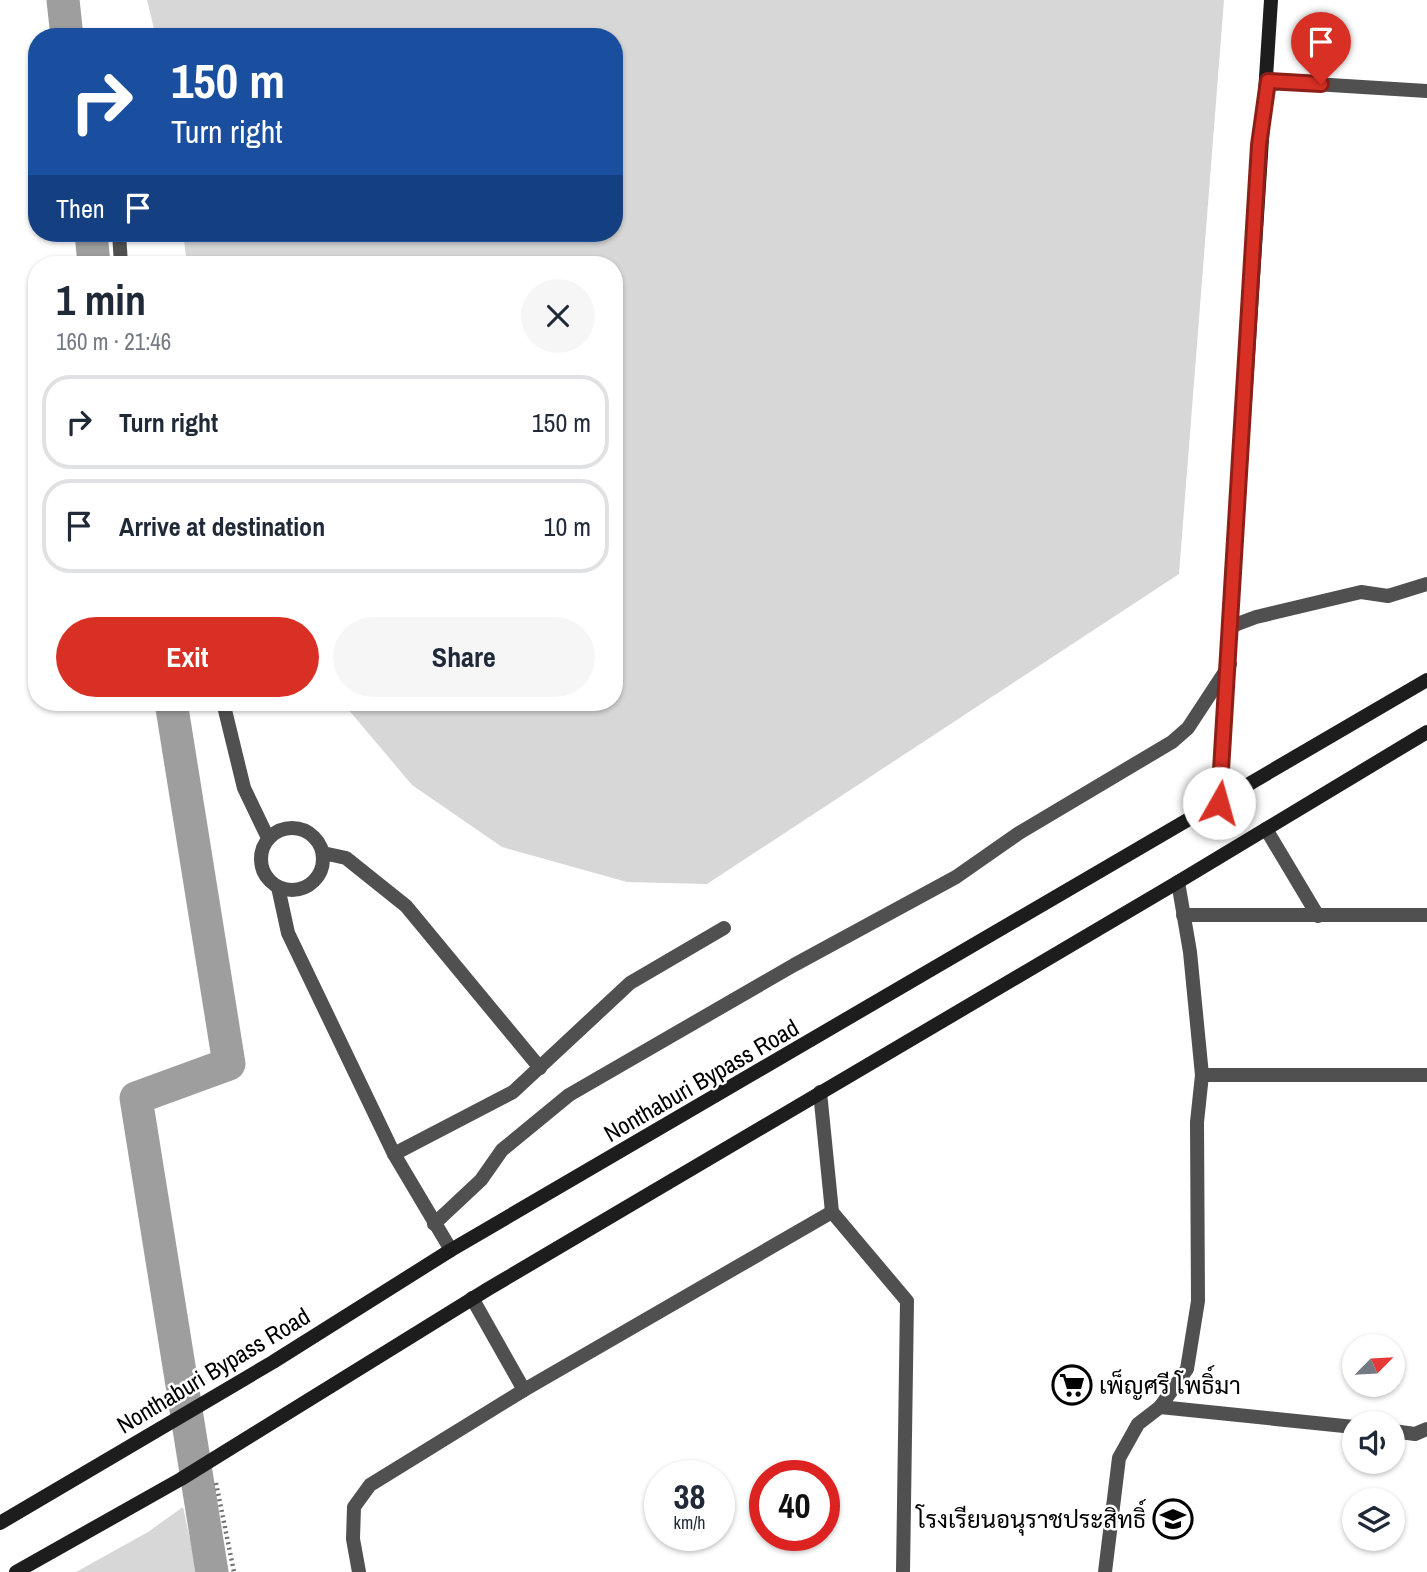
<!DOCTYPE html>
<html lang="en">
<head>
<meta charset="utf-8">
<style>
  body { margin:0; font-family:"Archivo Narrow",Sarabun,sans-serif; background:#f6f6f7; color:#1f2937; height:100vh; display:flex; flex-direction:column; font-size:26px; white-space:nowrap }
  * { box-sizing:border-box; margin:0 }
  p { font-size:23px; color:#747a83 }
  .icon { flex:none; width:38px; height:38px; fill:none; stroke:currentColor; stroke-width:2; stroke-linecap:round; stroke-linejoin:round }
  .map { position:relative; flex:1; overflow:hidden }
  .details { position:absolute; left:28px; top:256px; width:595px; height:455px; display:flex; flex-direction:column; background:#fff; border-radius:28px; box-shadow:0 2px 5px #0004 }
  .details>* { flex:none }
  .top-card { position:absolute; left:28px; top:28px; width:595px; height:214px; border-radius:28px; box-shadow:0 2px 5px #0004; background:#1a4fa0; color:#fff; overflow:hidden }
  .needle { width:46px; rotate:66deg }
  .fabs { position:absolute; left:1342px; top:1334px; display:grid; gap:14px }
  .fabs a { display:grid; place-items:center; width:63px; height:63px; border-radius:50%; background:#fff; box-shadow:0 2px 5px #0004; font-size:35px }
  .speed { position:absolute; left:644px; top:1460px; display:flex; gap:14px; font-size:35px; font-weight:700; text-align:center }
  .speed>* { display:grid; place-content:center; width:91px; height:91px; border-radius:50%; background:#fff; box-shadow:0 2px 5px #0004; line-height:1 }
  .speed small { font-size:18px; font-weight:400 }
  .speed .limit { border:10px solid #d22; background:#fff; color:#111 }
  .pin { position:absolute; display:grid; place-items:center; width:60px; height:60px; color:#fff; margin:-72px -30px; border-radius:50% 50% 50% 0; rotate:-45deg; box-shadow:0 0 7px #0007 }
  .pin .icon { rotate:45deg }
  .me { position:absolute; width:77px; margin:-38px; rotate:7deg; stroke-linejoin:round; filter:drop-shadow(0 0 5px #0008) }
  .turn { display:flex; align-items:center; gap:24px; height:147px; padding:0 28px; font-size:32px }
  .turn .icon { width:91px; height:91px; stroke-width:2.5 }
  .turn b { display:block; font-size:49px; line-height:60px }
  .then { display:flex; align-items:center; height:66px; padding:0 28px; background:#0003; gap:14px; font-size:26px }
  .round { display:grid; place-items:center; flex:none; width:74px; height:74px; border-radius:37px; background:#f6f6f7 }
  .summary { display:flex; align-items:center; justify-content:space-between; height:119px; padding:0 28px }
  h1 { font-size:42px; font-weight:800; line-height:52px }
  .action { display:flex; gap:14px; margin-top:auto; padding:14px 28px }
  .action a { flex:1; height:80px; border-radius:42px; background:#d93025; color:#fff; font-size:28px; font-weight:800; line-height:80px; text-align:center }
  .action a+a { background:#f6f6f7; color:#1f2937 }
  ul { padding:0; list-style:none }
  li { display:flex; align-items:center; gap:21px; height:94px; margin:0 14px 10px; padding:0 14px; border:4px solid #e0e1e3; border-radius:28px }
  li div { flex:1 }
  li b { display:block; font-size:26px }
  li em { font-style:normal }
  .map>svg:first-child { display:block }
  .green { fill:#d7d7d7 }
  .lines { fill:none; stroke-linecap:round; stroke-linejoin:round }
  .canal { stroke:#9e9e9e; stroke-width:33 }
  .path { stroke:#727272; stroke-width:4.5; stroke-dasharray:2 3.5; stroke-linecap:butt }
  .lane { stroke:#505050; stroke-width:14 }
  .street { stroke:#505050; stroke-width:14 }
  .secondary { stroke:#1d1d1d; stroke-width:14 }
  .route-casing { stroke:#8d1f18; stroke-width:18 }
  .route { stroke:#d93025; stroke-width:12 }
  .labels { text-anchor:middle; dominant-baseline:central; stroke-width:5; stroke-linejoin:round; paint-order:stroke }
  .street-label { font-size:24px; fill:#000; stroke:#fff }
  .poi-label { font-size:24px; fill:#000; stroke:#fff; text-anchor:start }
</style>
</head>
<body>
<div class="map">
<svg width="1427" height="1572" viewBox="0 0 1427 1572">
  <rect width="100%" height="100%" fill="#fff"/>
  <!-- green -->
  <g class="green">
    <path d="M147,0H1224L1179,574L707,884L627,882L502,847L412,785L342,702H614V264H187L183,233H614V37H156Z"/>
    <path d="M183,1507L197,1572H76L148,1532Z"/>
  </g>
  <g class="lines">
    <!-- canal -->
    <g class="canal">
      <path d="M63,0L67,37"/>
      <path d="M91,233L94,264"/>
      <path d="M171,702L229,1064L136,1098L212,1572"/>
    </g>
    <!-- path -->
    <path class="path" d="M216,1483L234,1572"/>
    <!-- lane -->
    <g class="lane">
      <path d="M119,233L121,264"/>
      <path d="M223,702L244,788L268,838"/>
      <circle cx="292" cy="859" r="31"/>
      <path d="M1266,829L1318,916"/>
      <path d="M323,853L346,858L406,906L540,1068"/>
      <path d="M278,887L288,933L394,1154L451,1250"/>
      <path d="M1183,915H1427"/>
      <path d="M820,1092L832,1212L907,1301L903,1572"/>
      <path d="M394,1154L513,1092L630,983L724,928"/>
      <path d="M434,1224L481,1180L502,1150L569,1095L794,965L956,877L1019,833L1172,742L1188,728L1230,664"/>
      <path d="M472,1298L524,1390"/>
      <path d="M1160,1407L1354,1427"/>
      <path d="M1393,1431L1415,1434L1427,1429"/>
      <path d="M359,1572L353,1539L354,1507L370,1485L524,1390L832,1212"/>
    </g>
    <!-- street -->
    <g class="street">
      <path d="M1267,81L1427,91"/>
      <path d="M1232,626L1256,617L1361,592L1388,596L1427,584"/>
      <path d="M1202,1075H1427"/>
      <path d="M1105,1572L1119,1458L1138,1424L1160,1407L1187,1369L1198,1301L1197,1122L1202,1075L1190,952L1178,882"/>
    </g>
    <!-- secondary -->
    <g class="secondary">
      <path d="M1219,803L1271,0"/>
      <path d="M0,1523L273,1362L451,1250L1427,680"/>
      <path d="M16,1572L181,1479L488,1289L1178,882L1427,732"/>
    </g>
  </g>
  <g class="lines">
    <!-- route casing -->
    <g class="route-casing">
      <path id="route" d="M1219,803L1259,145L1268,81L1321,84"/>
    </g>
    <!-- route -->
    <use href="#route" class="route"/>
  </g>
  <!-- icons -->
  <defs>
    <g id="supermarket-ring" transform="scale(2.0125)"><circle r="9.5" fill="#fff" stroke="#000" stroke-width="1.5"/><path d="M-6-5.5h2.5l.6 2H6L4.5 2H-2.5L-4.4-4H-6ZM-1.5 3.2a1.3 1.3 0 1 0 .1 0ZM3 3.2a1.3 1.3 0 1 0 .1 0Z" fill="#000"/></g>
    <g id="school-ring" transform="scale(2.0125)"><circle r="9.5" fill="#fff" stroke="#000" stroke-width="1.5"/><path d="M0-5L7-2L0 1L-7-2ZM-4 1L0 2.5L4 1V4Q0 6-4 4Z" fill="#000"/></g>
  </defs>
  <g fill-rule="evenodd">
    <use href="#supermarket-ring" x="1072" y="1385"/>
    <use href="#school-ring" x="1173" y="1519"/>
  </g>
  <g class="labels">
    <!-- street labels -->
    <g class="street-label">
      <text transform="translate(701 1080) rotate(-30)">Nonthaburi Bypass Road</text>
      <text transform="translate(213 1370) rotate(-31)">Nonthaburi Bypass Road</text>
    </g>
    <!-- poi labels -->
    <g class="poi-label">
      <text x="1099" y="1385">เพ็ญศรี โพธิ์มา</text>
      <text x="1146" y="1519" text-anchor="end">โรงเรียนอนุราชประสิทธิ์</text>
    </g>
  </g>
</svg>
<div class="fabs">
<a><svg class="needle" viewBox="-14 -14 28 28"><path d="M0-13l5 13h-10z" fill="#e53935"/><path d="M0 13l5-13h-10z" fill="#747a83"/></svg></a>
<a><svg class="icon" aria-label="sound" viewBox="0 0 24 24"><path d="M4 9h4l5-4v14l-5-4H4zM17 9q2 3 0 6"/></svg></a>
<a><svg class="icon" aria-label="layers" viewBox="0 0 24 24"><path d="M12 4l9 5-9 5-9-5zM3 14l9 5 9-5"/></svg></a>
</div>
<div class="speed"><div>38<small>km/h</small></div><div class="limit">40</div></div>
<div class="pin" style="left:1321px;top:84px;background:#d93025"><svg class="icon" aria-label="arrive" viewBox="0 0 24 24"><path d="M6 21V4h12l-3 4 3 4H6"/></svg></div>
<svg class="me" style="left:1219px;top:803px" viewBox="-20 -20 40 40"><circle r="19" fill="#fff"/><path d="M0-13L10 11 0 6-10 11z" fill="#d93025"/></svg>
<div class="top-card">
<div class="turn"><svg class="icon" aria-label="right" viewBox="0 0 24 24"><path d="M7 20v-9h11M14 6l5 5-5 5"/></svg><div><b>150 m</b>Turn right</div></div>
<div class="then">Then<svg class="icon" aria-label="arrive" viewBox="0 0 24 24"><path d="M6 21V4h12l-3 4 3 4H6"/></svg></div>
</div>
<section class="details">
<div class="summary"><div><h1>1 min</h1><p>160 m · 21:46</p></div><a class="round"><svg class="icon" aria-label="close" viewBox="0 0 24 24"><path d="M6 6l12 12M18 6L6 18"/></svg></a></div>
<ul>
<li><svg class="icon" aria-label="right" viewBox="0 0 24 24"><path d="M7 20v-9h11M14 6l5 5-5 5"/></svg><div><b>Turn right</b></div><em>150 m</em></li>
<li><svg class="icon" aria-label="arrive" viewBox="0 0 24 24"><path d="M6 21V4h12l-3 4 3 4H6"/></svg><div><b>Arrive at destination</b></div><em>10 m</em></li>
</ul>
<div class="action"><a>Exit</a><a>Share</a></div>
</section>
</div>
</body>
</html>
